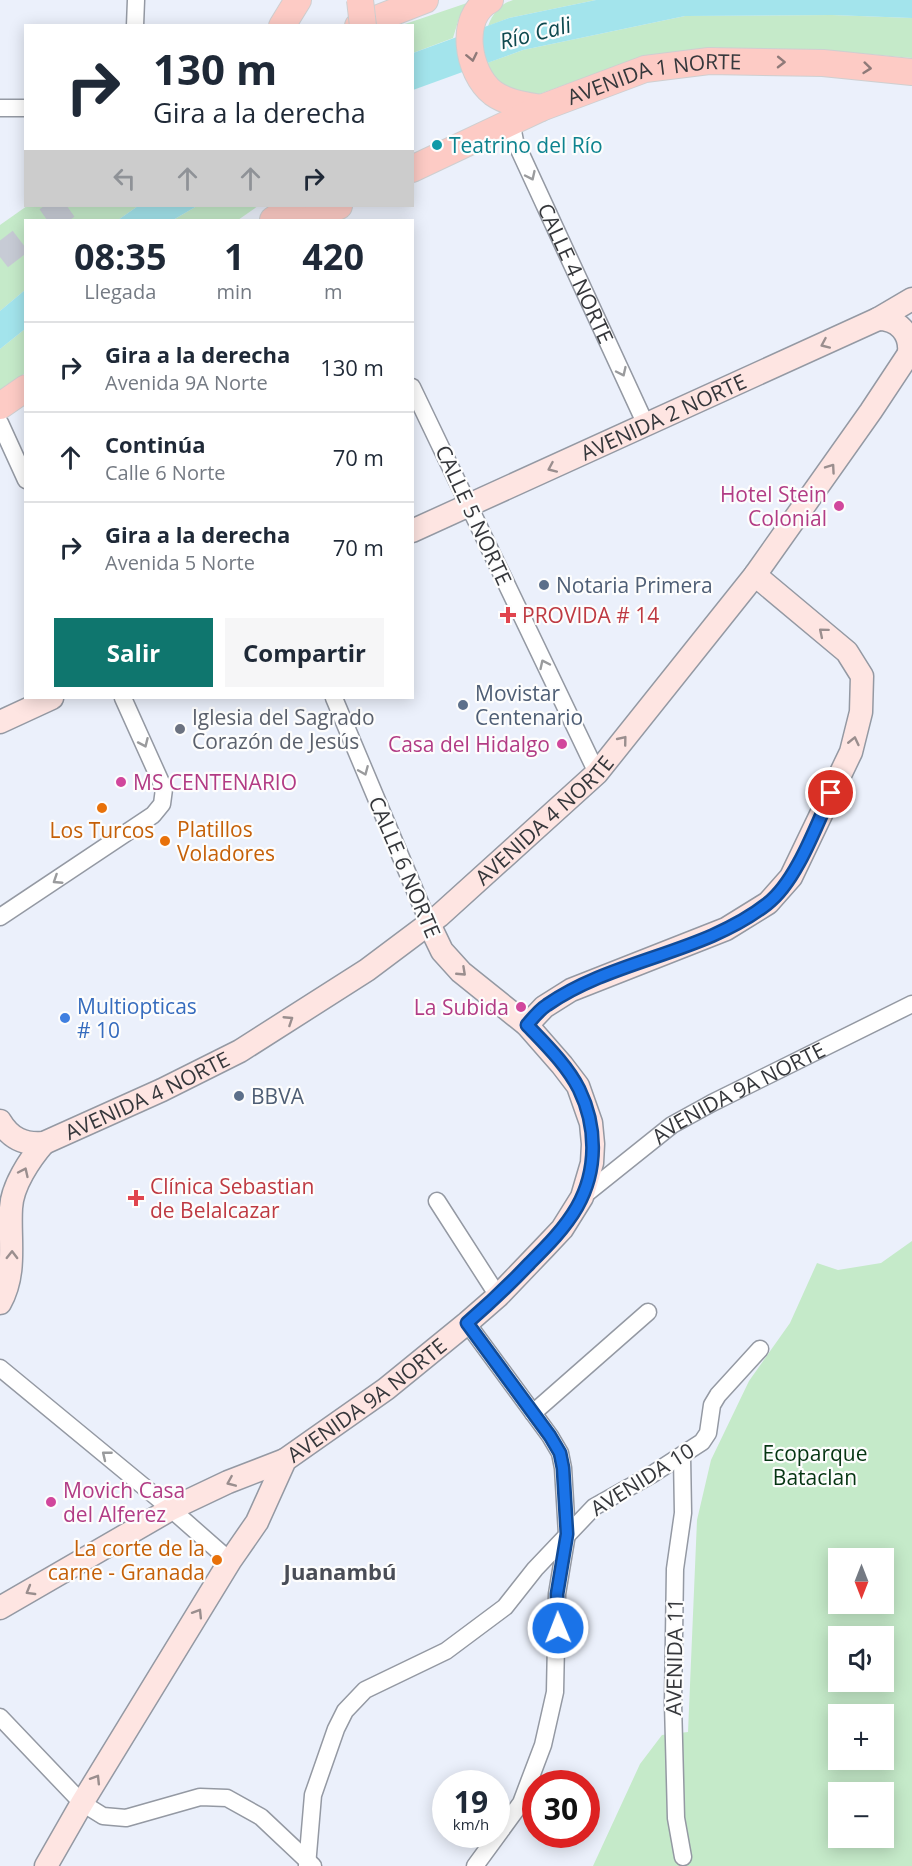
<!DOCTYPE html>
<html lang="es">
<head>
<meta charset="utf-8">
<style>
  body { margin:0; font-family:"Open Sans",sans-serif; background:#f6f6f7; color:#1f2937; height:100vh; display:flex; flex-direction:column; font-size:22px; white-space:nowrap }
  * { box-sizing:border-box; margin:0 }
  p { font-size:20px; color:#747a83 }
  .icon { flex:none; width:33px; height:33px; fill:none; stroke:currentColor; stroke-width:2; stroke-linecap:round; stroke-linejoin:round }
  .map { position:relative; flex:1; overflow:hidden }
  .sheet { position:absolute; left:24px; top:219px; width:390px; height:480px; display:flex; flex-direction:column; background:#fff; border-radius:0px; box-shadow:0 3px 15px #0003 }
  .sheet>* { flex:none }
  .top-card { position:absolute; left:24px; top:24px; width:390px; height:183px; border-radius:0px; box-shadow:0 3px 15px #0003; background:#fff; color:#1f2937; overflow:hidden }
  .needle { width:39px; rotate:180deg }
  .tools { position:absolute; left:828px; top:1548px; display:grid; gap:12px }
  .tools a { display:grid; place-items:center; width:66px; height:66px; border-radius:0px; background:#fff; box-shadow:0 3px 15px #0003; font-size:30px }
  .speed { position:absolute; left:432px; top:1770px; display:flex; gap:12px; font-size:30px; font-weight:700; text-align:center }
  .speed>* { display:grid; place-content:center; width:78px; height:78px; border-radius:50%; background:#fff; box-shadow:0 3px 15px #0003; line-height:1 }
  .speed small { font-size:15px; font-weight:400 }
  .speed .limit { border:9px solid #d22; background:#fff; color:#111 }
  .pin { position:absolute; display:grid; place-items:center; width:51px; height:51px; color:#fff; margin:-26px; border:3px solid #fff; border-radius:50%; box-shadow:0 2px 6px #0007 }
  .me { position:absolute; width:66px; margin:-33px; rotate:359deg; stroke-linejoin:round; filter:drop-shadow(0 0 4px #0008) }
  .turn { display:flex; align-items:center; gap:21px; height:126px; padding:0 30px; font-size:27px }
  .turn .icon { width:78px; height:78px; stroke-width:2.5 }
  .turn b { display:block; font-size:42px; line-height:51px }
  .lanes { display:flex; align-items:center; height:57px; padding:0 30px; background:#0003; justify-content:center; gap:30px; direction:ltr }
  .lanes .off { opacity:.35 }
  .eta { display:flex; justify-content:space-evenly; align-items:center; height:102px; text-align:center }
  .eta b { font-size:36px; font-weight:700; line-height:42px }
  .button { display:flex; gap:12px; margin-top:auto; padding:12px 30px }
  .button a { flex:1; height:69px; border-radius:0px; background:#0f766e; color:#fff; font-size:24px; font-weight:700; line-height:69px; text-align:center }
  .button a+a { background:#f6f6f7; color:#1f2937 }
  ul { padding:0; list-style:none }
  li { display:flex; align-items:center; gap:18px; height:90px; padding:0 30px; border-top:2px solid #e0e1e3 }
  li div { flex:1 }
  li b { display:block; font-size:22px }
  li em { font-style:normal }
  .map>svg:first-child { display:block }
  .green { fill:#c5eac9; fill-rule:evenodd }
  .water { fill:#a3e4ec }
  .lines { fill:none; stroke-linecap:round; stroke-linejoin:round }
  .primary-tunnel { stroke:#c7cbd5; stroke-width:26; stroke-dasharray:26 13; stroke-linecap:butt }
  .street-casing { stroke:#9499a3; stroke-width:19 }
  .secondary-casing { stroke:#9499a3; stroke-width:25 }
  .primary-casing { stroke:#cfcfd0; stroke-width:28 }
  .street { stroke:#fff; stroke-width:16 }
  .secondary { stroke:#fee5e2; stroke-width:22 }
  .primary { stroke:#fdcbc5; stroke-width:26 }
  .primary-bridge-casing { stroke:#cfcfd0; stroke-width:28; stroke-linecap:butt }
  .primary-bridge { stroke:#fdcbc5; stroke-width:26 }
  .oneway { stroke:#8f7a79 }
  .oneway2 { stroke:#9a9b9d }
  .oneway3 { stroke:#9a8e8e }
  .route-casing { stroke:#114b97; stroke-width:15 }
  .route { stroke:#1a73e8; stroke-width:10 }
  .culture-dot { fill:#0f9aa8; stroke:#fdfdfd; stroke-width:2 }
  .hotel-dot { fill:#d1479c; stroke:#fdfdfd; stroke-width:2 }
  .service-dot { fill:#5c6f8a; stroke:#fdfdfd; stroke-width:2 }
  .health-dot { fill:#e0444e; stroke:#fdfdfd; stroke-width:2 }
  .worship-dot { fill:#6b7280; stroke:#fdfdfd; stroke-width:2 }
  .food-dot { fill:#e8710a; stroke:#fdfdfd; stroke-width:2 }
  .shop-dot { fill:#3f7fe0; stroke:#fdfdfd; stroke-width:2 }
  .labels { text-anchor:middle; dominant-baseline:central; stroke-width:4.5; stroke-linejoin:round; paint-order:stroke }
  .street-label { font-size:21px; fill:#35373b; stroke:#fdfdfd }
  .culture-label { font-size:21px; fill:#0d838f; stroke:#fdfdfd; text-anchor:start }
  .hotel-label { font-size:21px; fill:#b23c85; stroke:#fdfdfd; text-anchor:end }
  .service-label { font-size:21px; fill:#4e5e75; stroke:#fdfdfd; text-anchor:start }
  .health-label { font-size:21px; fill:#be3a42; stroke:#fdfdfd; text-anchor:start }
  .worship-label { font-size:21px; fill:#5b616d; stroke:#fdfdfd; text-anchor:start }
  .food-label { font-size:21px; fill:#c56008; stroke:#fdfdfd; text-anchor:start }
  .shop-label { font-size:21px; fill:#366cbe; stroke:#fdfdfd; text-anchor:start }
  .park-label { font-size:21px; fill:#053512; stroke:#fdfdfd }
  .water-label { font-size:22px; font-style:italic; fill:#0e494f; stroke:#fdfdfd }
  .neighbourhood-label { font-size:22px; font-weight:bold; fill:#494d56; stroke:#fdfdfd }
</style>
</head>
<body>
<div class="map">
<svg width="912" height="1866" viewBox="0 0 912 1866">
  <rect width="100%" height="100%" fill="#ebf0fb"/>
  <!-- green -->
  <g class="green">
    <path d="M513,0H596L509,18L488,26C493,13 500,4 513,0Z"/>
    <path d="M467,3L459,18L453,38L413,53L412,26L402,25Z"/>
    <path d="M832,15L912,18V58L823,50L710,48L641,57L531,97L511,91L495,81L484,64L523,50L685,16Z"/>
    <path d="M27,206H138L118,220H26L25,290L0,311V225Z"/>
    <path d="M197,206H258L238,220H173Z"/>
    <path d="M25,329V373L0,392V349Z"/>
    <path d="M912,1241V1866H593L640,1764L662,1735L688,1732L697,1520L711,1460L749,1381L790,1323L817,1263L838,1270L881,1263ZM838,1558H884V1604H838ZM838,1636H884V1682H838ZM838,1714H884V1760H838ZM838,1792H884V1838H838Z"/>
  </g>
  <!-- water -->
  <g class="water">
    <path d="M596,0H912V18L832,15L685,16L523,50L413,90V53L509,18Z"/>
    <path d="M138,206H197L173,220H118Z"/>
    <path d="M25,290V329L0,349V311Z"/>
  </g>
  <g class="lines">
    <!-- primary-tunnel -->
    <g class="primary-tunnel">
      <path d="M47,220L67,206"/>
      <path d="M0,257L26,237"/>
    </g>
    <!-- street casing -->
    <g class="street-casing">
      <g id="street">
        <path d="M135,26L136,0"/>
        <path d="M0,108H26"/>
        <path id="s1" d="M511,121L515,141L646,425"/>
        <path d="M412,387L597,773"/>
        <path d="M0,423L26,480"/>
        <path d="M334,698L429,924"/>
        <path d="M0,917L153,815L162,804L164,789L123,698"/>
        <path id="s2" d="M582,1197L672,1125L712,1103L912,1004"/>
        <path d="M437,1201L498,1296"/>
        <path d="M467,1323L550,1436L560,1453L563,1468L567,1534L557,1594L555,1692L543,1745L521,1803L475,1866"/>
        <path d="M0,1368L171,1509L230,1561"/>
        <path d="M533,1413L648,1312"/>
        <path d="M682,1456L683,1513L675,1569L673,1703L676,1818L683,1857"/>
        <path d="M0,1717L82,1803L103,1816L126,1818L200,1797L227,1798L261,1817L313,1866"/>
        <path d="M307,1866L313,1795L336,1729L345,1711L365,1690L446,1651L505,1607L535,1569L594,1507L651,1475L702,1442L708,1433L712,1405L718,1395L760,1349"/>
      </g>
    </g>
    <!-- secondary casing -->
    <g class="secondary-casing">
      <g id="secondary">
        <path d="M878,319C898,319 911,333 909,353"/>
        <path id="s3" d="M412,531L878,319L912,299"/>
        <path d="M0,722L52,698"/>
        <path d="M527,1025L544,1007L571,990L726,929L768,903L791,877L851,752L861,712L862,676L847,652L755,575"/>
        <path id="s4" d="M0,1121C10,1138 24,1145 44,1143L162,1090L240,1051L367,970L439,916L597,773L755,575L871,411L912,349"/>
        <path d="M0,1303C17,1273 9,1240 11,1208C12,1186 30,1159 44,1143"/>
        <path d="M0,1608L171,1509L228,1482L285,1460"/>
        <path id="s5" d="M46,1866L82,1803L230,1561L257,1522L285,1460L386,1389L467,1323L498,1296L545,1247L562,1229L582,1197L592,1163L593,1144L591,1123L578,1086L562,1065L527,1025L461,972L442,951L429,924"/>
      </g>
    </g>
    <!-- primary casing -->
    <g class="primary-casing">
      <g id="primary">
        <path d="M490,0C458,16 467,73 493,93C507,103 524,105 541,108"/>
        <path d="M282,26L298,0"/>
        <path d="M358,26L425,0"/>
        <path id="s6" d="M412,169L541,108L645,69L709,61L823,63L912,72"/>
        <path d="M273,220L293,206"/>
        <path d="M309,220L339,206"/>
        <path d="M0,406L26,388"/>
      </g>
    </g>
    <!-- street -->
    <use href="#street" class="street"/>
    <!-- secondary -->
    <use href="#secondary" class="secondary"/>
    <!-- primary -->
    <use href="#primary" class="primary"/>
    <!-- primary-bridge casing -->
    <g class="primary-bridge-casing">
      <path id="primary-bridge" d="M360,0L363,26"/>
    </g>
    <!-- primary-bridge -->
    <use href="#primary-bridge" class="primary-bridge"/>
  </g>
  <!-- one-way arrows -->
  <defs><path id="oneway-chevron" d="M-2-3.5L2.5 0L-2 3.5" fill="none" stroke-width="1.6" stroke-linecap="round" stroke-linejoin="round" transform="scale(1.5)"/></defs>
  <g class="oneway">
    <use href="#oneway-chevron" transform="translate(472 57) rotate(78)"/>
    <use href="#oneway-chevron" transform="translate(781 62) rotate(1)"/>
    <use href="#oneway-chevron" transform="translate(867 68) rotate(6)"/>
  </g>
  <g class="oneway2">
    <use href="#oneway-chevron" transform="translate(531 176) rotate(65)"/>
    <use href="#oneway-chevron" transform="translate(622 372) rotate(65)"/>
    <use href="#oneway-chevron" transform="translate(544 664) rotate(-115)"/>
    <use href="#oneway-chevron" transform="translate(144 743) rotate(66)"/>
    <use href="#oneway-chevron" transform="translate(364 771) rotate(67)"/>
    <use href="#oneway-chevron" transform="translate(57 880) rotate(147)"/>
    <use href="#oneway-chevron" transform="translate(106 1455) rotate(-141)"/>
  </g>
  <g class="oneway3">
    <use href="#oneway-chevron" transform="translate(825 344) rotate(156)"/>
    <use href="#oneway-chevron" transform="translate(552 468) rotate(156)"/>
    <use href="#oneway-chevron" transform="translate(831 468) rotate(-55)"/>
    <use href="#oneway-chevron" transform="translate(823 632) rotate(-140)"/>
    <use href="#oneway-chevron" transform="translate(623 740) rotate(-51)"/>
    <use href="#oneway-chevron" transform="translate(854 741) rotate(-77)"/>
    <use href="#oneway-chevron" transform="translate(462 972) rotate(43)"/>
    <use href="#oneway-chevron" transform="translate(289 1020) rotate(-33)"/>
    <use href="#oneway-chevron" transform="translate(24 1172) rotate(-65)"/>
    <use href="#oneway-chevron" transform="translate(12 1255) rotate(-89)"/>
    <use href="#oneway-chevron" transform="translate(231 1482) rotate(157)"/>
    <use href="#oneway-chevron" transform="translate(30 1591) rotate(150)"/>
    <use href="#oneway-chevron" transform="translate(198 1613) rotate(-58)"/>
    <use href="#oneway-chevron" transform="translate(96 1779) rotate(-58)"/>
  </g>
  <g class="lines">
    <!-- route casing -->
    <g class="route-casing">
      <path id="route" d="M558,1628L557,1594L567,1534L563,1468L560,1453L550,1436L467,1323C489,1304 510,1284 530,1263C547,1246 565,1228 577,1207C598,1170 597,1126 579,1089C567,1065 545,1044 527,1025C533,1018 539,1010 547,1005C613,959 703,954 767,904C796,882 816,826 831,793"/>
    </g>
    <!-- route -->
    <use href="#route" class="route"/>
  </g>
  <!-- markers -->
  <circle class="culture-dot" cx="437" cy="145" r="6"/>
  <g class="hotel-dot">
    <circle cx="839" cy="506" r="6"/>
    <circle cx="562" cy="744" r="6"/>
    <circle cx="121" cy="782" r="6"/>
    <circle cx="521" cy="1007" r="6"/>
    <circle cx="51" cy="1502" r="6"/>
  </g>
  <g class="service-dot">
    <circle cx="544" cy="585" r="6"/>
    <circle cx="463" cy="705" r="6"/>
    <circle cx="239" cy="1096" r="6"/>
  </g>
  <g class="health-dot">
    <path d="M505 606h6v6h6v6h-6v6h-6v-6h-6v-6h6z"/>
    <path d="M133 1189h6v6h6v6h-6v6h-6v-6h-6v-6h6z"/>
  </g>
  <circle class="worship-dot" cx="180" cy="729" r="6"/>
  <g class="food-dot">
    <circle cx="102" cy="808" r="6"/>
    <circle cx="165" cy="841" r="6"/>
    <circle cx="217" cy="1560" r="6"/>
  </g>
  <circle class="shop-dot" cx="65" cy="1018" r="6"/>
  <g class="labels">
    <!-- street labels -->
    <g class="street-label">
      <text stroke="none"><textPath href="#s6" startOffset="261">AVENIDA 1 NORTE</textPath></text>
      <text stroke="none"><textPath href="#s1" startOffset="166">CALLE 4 NORTE</textPath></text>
      <text stroke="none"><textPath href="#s3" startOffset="276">AVENIDA 2 NORTE</textPath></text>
      <text transform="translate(474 515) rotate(65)">CALLE 5 NORTE</text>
      <text stroke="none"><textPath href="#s4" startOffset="652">AVENIDA 4 NORTE</textPath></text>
      <text transform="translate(405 867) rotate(67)">CALLE 6 NORTE</text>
      <text stroke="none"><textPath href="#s4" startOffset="166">AVENIDA 4 NORTE</textPath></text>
      <text stroke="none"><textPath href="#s2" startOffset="189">AVENIDA 9A NORTE</textPath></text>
      <text stroke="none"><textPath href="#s5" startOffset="573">AVENIDA 9A NORTE</textPath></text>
      <text transform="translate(642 1479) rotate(-32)">AVENIDA 10</text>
      <text transform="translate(674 1657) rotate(-89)">AVENIDA 11</text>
    </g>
    <!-- culture labels -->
    <g class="culture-label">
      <text x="449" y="145">Teatrino del Río</text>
    </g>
    <!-- hotel labels -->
    <g class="hotel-label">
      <text x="827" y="494">Hotel Stein<tspan x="827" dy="24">Colonial</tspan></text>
      <text x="550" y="744">Casa del Hidalgo</text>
      <text x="133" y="782" text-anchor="start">MS CENTENARIO</text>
      <text x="509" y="1007">La Subida</text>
      <text x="63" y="1490" text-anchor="start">Movich Casa<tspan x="63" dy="24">del Alferez</tspan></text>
    </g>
    <!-- service labels -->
    <g class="service-label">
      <text x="556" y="585">Notaria Primera</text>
      <text x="475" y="693">Movistar<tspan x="475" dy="24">Centenario</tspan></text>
      <text x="251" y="1096">BBVA</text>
    </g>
    <!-- health labels -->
    <g class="health-label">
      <text x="522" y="615">PROVIDA # 14</text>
      <text x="150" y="1186">Clínica Sebastian<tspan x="150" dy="24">de Belalcazar</tspan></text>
    </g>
    <!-- worship labels -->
    <g class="worship-label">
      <text x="192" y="717">Iglesia del Sagrado<tspan x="192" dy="24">Corazón de Jesús</tspan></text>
    </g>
    <!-- food labels -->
    <g class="food-label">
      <text x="177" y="829">Platillos<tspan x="177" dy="24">Voladores</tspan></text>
      <text x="102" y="830" text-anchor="middle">Los Turcos</text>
      <text x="205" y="1548" text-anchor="end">La corte de la<tspan x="205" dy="24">carne - Granada</tspan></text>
    </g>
    <!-- shop labels -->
    <g class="shop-label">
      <text x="77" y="1006">Multiopticas<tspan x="77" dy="24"># 10</tspan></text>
    </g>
    <!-- park labels -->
    <g class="park-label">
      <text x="815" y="1453">Ecoparque<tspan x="815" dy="24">Bataclan</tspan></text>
    </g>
    <!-- water labels -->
    <g class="water-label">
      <text transform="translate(535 32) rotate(-14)">Río Cali</text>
    </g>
    <!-- neighbourhood labels -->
    <g class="neighbourhood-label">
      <text x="340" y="1571">Juanambú</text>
    </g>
  </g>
</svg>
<div class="tools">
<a><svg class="needle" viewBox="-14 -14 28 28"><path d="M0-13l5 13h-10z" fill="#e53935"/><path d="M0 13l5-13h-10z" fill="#747a83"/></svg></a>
<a><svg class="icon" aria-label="sound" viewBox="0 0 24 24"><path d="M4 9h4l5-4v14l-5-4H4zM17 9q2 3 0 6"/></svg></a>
<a>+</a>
<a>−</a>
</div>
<div class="speed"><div>19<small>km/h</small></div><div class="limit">30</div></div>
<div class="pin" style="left:831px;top:793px;background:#d93025"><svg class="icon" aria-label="arrive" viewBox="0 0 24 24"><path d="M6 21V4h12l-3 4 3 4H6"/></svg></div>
<svg class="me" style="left:558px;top:1628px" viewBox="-20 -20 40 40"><circle r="17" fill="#1a73e8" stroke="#fff" stroke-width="3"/><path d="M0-11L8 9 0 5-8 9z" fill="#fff"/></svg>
<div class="top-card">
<div class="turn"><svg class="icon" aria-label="right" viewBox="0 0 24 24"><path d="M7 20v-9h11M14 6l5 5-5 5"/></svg><div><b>130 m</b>Gira a la derecha</div></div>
<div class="lanes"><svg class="icon off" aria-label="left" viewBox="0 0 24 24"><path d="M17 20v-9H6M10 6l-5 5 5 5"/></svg><svg class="icon off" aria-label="ahead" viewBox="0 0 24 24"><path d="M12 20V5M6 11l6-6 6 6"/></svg><svg class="icon off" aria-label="ahead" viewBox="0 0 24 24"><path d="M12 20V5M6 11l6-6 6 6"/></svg><svg class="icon" aria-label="right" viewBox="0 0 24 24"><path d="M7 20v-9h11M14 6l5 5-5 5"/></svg></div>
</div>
<section class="sheet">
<div class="eta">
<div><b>08:35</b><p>Llegada</p></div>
<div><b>1</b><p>min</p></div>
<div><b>420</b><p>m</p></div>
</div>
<ul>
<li><svg class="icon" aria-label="right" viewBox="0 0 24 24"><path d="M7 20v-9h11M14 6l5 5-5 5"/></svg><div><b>Gira a la derecha</b><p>Avenida 9A Norte</p></div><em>130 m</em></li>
<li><svg class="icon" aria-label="ahead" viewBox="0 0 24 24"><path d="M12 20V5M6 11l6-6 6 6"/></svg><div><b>Continúa</b><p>Calle 6 Norte</p></div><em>70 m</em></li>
<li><svg class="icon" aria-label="right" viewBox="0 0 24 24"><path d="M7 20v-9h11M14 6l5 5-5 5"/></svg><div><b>Gira a la derecha</b><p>Avenida 5 Norte</p></div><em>70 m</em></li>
</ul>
<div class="button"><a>Salir</a><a>Compartir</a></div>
</section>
</div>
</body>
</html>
